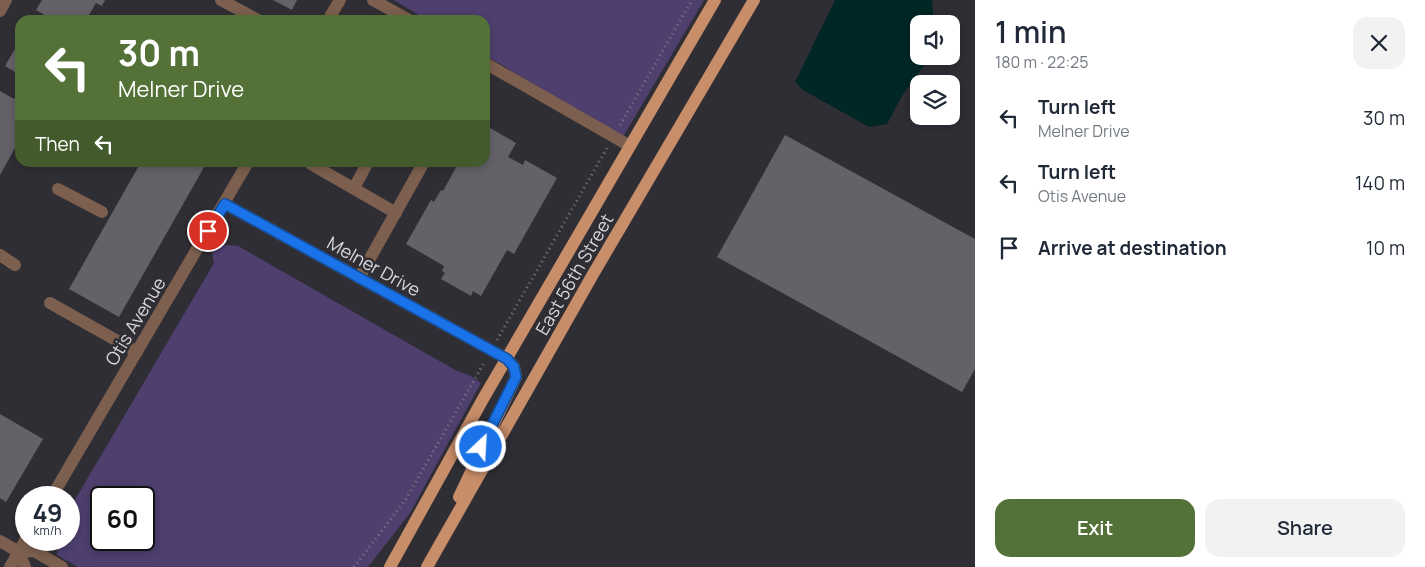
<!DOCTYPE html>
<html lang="en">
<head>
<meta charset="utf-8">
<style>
  body { margin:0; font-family:Manrope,sans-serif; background:#f2f2f3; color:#1f2937; height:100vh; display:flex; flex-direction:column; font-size:19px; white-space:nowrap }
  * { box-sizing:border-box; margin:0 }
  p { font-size:16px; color:#747a83 }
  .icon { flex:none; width:28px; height:28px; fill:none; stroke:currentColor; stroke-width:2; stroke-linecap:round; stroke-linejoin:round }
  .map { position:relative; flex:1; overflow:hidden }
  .drawer { display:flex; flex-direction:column; background:#fff; width:450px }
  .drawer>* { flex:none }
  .guide { position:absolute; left:15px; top:15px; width:475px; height:152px; border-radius:15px; box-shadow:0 2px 8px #0003; background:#547238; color:#fff; overflow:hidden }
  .tools { position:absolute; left:910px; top:15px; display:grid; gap:10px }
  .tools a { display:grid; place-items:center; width:50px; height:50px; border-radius:10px; background:#fff; box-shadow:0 2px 8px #0003; font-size:25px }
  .speed { position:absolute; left:15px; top:486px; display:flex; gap:10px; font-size:25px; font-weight:700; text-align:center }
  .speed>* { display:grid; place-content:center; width:65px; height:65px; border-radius:50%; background:#fff; box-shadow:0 2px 8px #0003; line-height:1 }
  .speed small { font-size:12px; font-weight:400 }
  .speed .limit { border:2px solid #111; border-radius:8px; background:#fff; color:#111 }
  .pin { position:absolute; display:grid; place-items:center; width:42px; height:42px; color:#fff; margin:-21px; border:2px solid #fff; border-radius:50%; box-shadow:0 1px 5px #0007 }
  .me { position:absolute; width:55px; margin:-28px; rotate:25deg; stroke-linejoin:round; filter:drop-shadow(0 0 4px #0008) }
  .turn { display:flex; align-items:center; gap:18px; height:105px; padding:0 20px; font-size:22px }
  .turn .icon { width:65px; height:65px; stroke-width:2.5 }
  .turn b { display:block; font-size:35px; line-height:42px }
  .then { display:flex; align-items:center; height:48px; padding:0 20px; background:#0003; gap:10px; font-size:19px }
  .round { display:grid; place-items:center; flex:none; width:52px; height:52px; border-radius:15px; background:#f2f2f3 }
  .headline { display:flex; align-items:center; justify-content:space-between; height:85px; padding:0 20px }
  h1 { font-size:30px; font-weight:600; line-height:38px }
  .cta { display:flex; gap:10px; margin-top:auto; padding:10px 20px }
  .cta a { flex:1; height:58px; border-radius:15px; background:#547238; color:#fff; font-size:20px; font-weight:600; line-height:58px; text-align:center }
  .cta a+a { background:#f2f2f3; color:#1f2937 }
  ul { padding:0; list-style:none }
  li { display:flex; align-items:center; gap:15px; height:65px; padding:0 20px }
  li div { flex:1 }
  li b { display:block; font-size:19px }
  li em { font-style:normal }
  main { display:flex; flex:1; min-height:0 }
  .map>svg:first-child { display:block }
  .green { fill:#4e3f6f; fill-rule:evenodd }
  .water { fill:#002626 }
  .building { fill:#646169 }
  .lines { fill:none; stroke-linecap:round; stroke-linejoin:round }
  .path { stroke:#7b797f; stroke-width:3; stroke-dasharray:1 4; stroke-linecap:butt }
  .minor { stroke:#7c5f4e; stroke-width:12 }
  .major { stroke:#c88d69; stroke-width:12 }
  .route-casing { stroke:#114b97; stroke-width:12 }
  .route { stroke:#1a73e8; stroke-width:9 }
  .labels { text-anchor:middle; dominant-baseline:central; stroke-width:5; stroke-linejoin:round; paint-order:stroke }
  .street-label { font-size:18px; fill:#d8d7db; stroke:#302e35 }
</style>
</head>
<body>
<main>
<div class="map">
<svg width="975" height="567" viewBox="0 0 975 567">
  <rect width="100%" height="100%" fill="#302e35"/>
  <!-- green -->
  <g class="green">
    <path d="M394,0H704L623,137L485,55V20H427Z"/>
    <path d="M218,244L238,246L457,371L469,375L481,383L410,513L368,567H78L57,555L58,547L55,540H69V510L214,263L212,253ZM101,498H144V540H101Z"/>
  </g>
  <!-- water -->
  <path class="water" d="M835,0H932L934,24H919V56H931L902,96L887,124L869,127L803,90L795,82Z"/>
  <!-- building -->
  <g class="building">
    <path d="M42,0H105L102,6L96,3L86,20H53L36,10Z"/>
    <path d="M273,0H297L292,10Z"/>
    <path d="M20,40V75L5,66Z"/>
    <path d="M0,91L14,99L17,94L20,95V139L0,175Z"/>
    <path d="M485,125L516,143L508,157L523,165L525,160L557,178L514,254L507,250L481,296L473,291L471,296L441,279L445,273L442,271L444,266L406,244L431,200L434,202L441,190L443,191L459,162H485Z"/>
    <path d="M785,135L975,239V369L962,392L717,257Z"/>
    <path d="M141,162H207L119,317L69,289Z"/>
    <path d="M0,414L43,439L6,502L0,498Z"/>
  </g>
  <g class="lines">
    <!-- path -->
    <g class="path">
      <path d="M620,125L692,0"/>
      <path d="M497,340L607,148"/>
      <path d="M354,567L406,499L484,363"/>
    </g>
    <!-- minor -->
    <g class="minor">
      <path d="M221,0L258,20"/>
      <path d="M373,0L409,20"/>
      <path d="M0,11L6,0"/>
      <path d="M328,20L340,0"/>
      <path d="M485,63L630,146"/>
      <path d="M312,162L311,164L396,213"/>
      <path d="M354,188L368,162"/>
      <path d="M58,189L102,212"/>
      <path d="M225,204L507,359"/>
      <path d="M0,255L15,265"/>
      <path d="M359,278L424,162"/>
      <path d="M50,303L137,352"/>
      <path d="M51,498L248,162"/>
      <path d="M0,541L19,552L34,551L62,567"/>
      <path d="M19,552L25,567"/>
      <path d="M10,567L26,539"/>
    </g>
    <!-- major -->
    <g class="major">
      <path d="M459,497L516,377L514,367L507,359"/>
      <path d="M390,567L483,399L715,0"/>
      <path d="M427,567L592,276L754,0"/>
    </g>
  </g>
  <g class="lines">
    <!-- route casing -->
    <g class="route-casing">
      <path id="route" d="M208,231L225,204L507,359L514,367L516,377L481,447"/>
    </g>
    <!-- route -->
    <use href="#route" class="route"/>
  </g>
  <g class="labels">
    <!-- street labels -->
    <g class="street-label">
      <text transform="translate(374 266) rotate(29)">Melner Drive</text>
      <text transform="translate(574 274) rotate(-60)">East 56th Street</text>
      <text transform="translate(135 321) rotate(-59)">Otis Avenue</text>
    </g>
  </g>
</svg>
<div class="tools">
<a><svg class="icon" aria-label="sound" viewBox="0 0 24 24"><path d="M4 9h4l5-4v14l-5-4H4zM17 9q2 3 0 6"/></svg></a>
<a><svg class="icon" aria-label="layers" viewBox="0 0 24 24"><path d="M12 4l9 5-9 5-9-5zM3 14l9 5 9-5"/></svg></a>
</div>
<div class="speed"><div>49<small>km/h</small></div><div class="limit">60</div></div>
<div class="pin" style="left:208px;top:231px;background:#d93025"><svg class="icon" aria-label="arrive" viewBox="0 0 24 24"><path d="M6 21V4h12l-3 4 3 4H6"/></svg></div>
<svg class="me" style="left:481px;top:447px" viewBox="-20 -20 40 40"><circle r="17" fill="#1a73e8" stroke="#fff" stroke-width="3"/><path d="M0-11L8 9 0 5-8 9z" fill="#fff"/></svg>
<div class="guide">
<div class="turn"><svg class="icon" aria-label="left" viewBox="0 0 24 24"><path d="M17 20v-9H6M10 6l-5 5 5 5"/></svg><div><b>30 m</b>Melner Drive</div></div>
<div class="then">Then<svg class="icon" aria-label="left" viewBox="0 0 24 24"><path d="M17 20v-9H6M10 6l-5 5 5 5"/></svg></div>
</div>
</div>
<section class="drawer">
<div class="headline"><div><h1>1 min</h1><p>180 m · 22:25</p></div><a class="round"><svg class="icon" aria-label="close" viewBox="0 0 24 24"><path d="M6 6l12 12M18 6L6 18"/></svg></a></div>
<ul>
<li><svg class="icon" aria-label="left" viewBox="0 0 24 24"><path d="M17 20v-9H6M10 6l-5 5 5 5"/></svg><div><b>Turn left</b><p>Melner Drive</p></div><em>30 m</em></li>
<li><svg class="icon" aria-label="left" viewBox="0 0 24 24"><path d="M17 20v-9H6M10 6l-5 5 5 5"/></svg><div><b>Turn left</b><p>Otis Avenue</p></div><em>140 m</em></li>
<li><svg class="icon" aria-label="arrive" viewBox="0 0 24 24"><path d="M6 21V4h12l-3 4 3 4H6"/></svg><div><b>Arrive at destination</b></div><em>10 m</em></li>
</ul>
<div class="cta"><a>Exit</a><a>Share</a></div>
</section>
</main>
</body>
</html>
